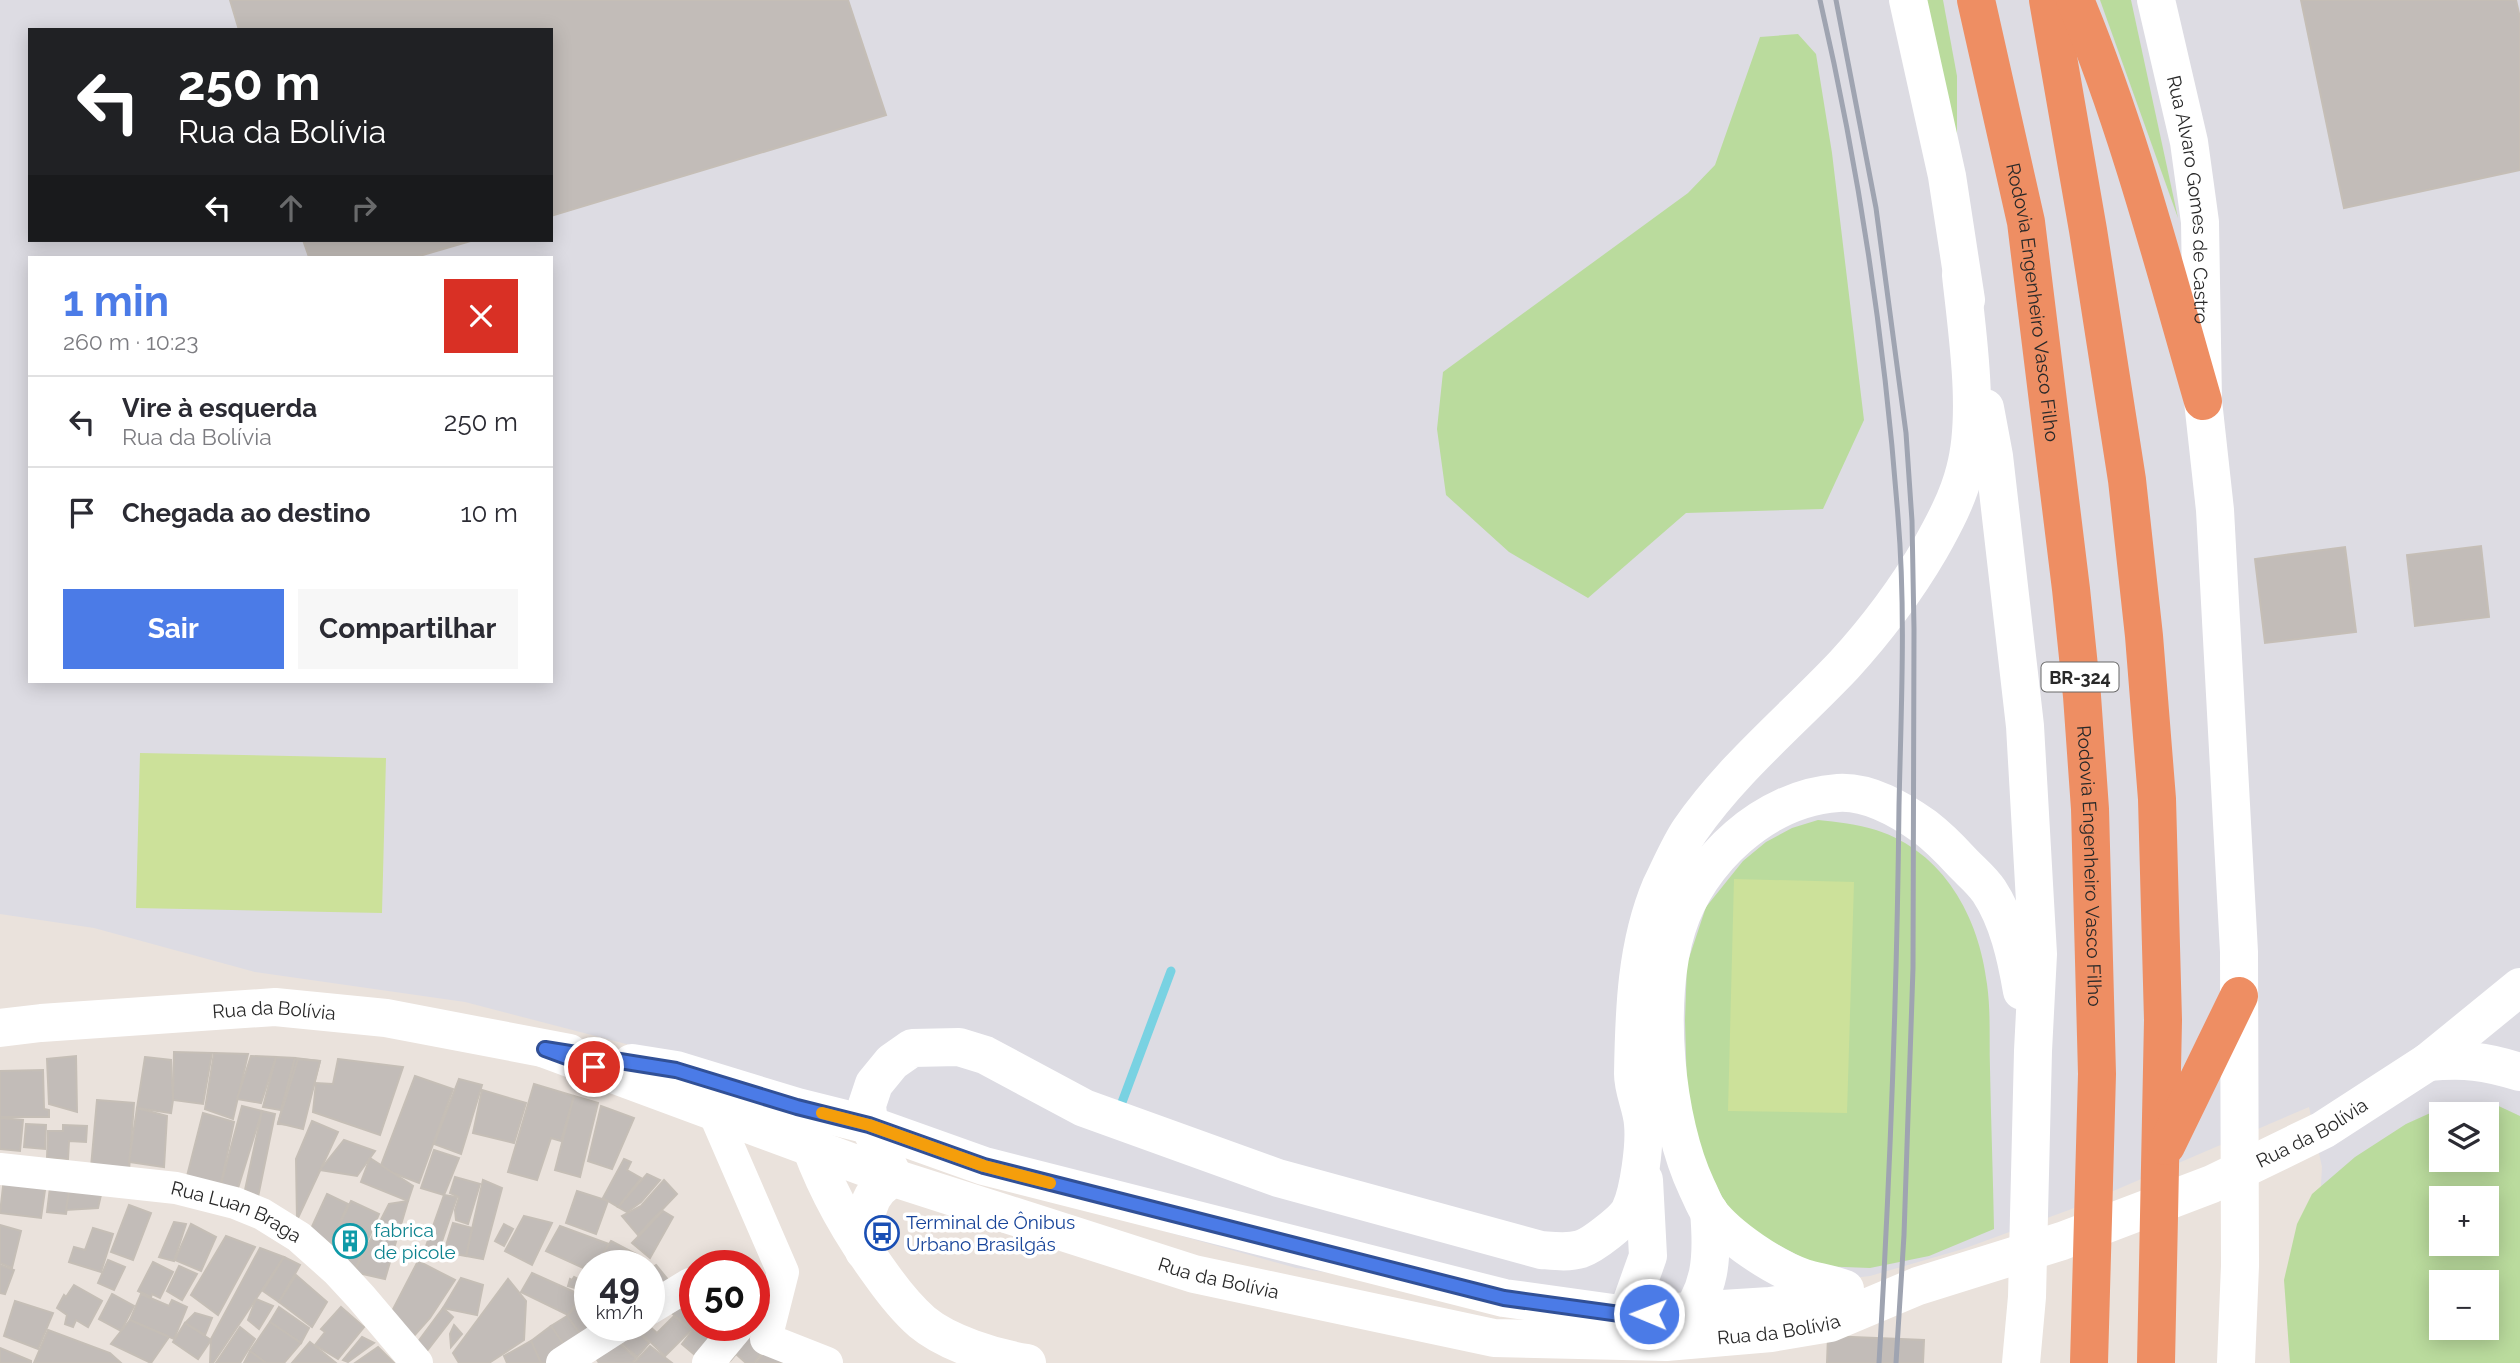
<!DOCTYPE html>
<html lang="pt">
<head>
<meta charset="utf-8">
<style>
  body { margin:0; font-family:Raleway,sans-serif; background:#f7f7f7; color:#2b2b33; height:100vh; display:flex; flex-direction:column; font-size:26px; white-space:nowrap }
  * { box-sizing:border-box; margin:0 }
  p { font-size:23px; color:#7c7c81 }
  .icon { flex:none; width:38px; height:38px; fill:none; stroke:currentColor; stroke-width:2; stroke-linecap:round; stroke-linejoin:round }
  .map { position:relative; flex:1; overflow:hidden }
  .details { position:absolute; left:28px; top:256px; width:525px; height:427px; display:flex; flex-direction:column; background:#fff; border-radius:0px; box-shadow:0 4px 18px #0003 }
  .details>* { flex:none }
  .hud { position:absolute; left:28px; top:28px; width:525px; height:214px; border-radius:0px; box-shadow:0 4px 18px #0003; background:#202124; color:#fff; overflow:hidden }
  .tools { position:absolute; left:2429px; top:1102px; display:grid; gap:14px }
  .tools a { display:grid; place-items:center; width:70px; height:70px; border-radius:0px; background:#fff; box-shadow:0 4px 18px #0003; font-size:35px }
  .speed { position:absolute; left:574px; top:1250px; display:flex; gap:14px; font-size:35px; font-weight:700; text-align:center }
  .speed>* { display:grid; place-content:center; width:91px; height:91px; border-radius:50%; background:#fff; box-shadow:0 4px 18px #0003; line-height:1 }
  .speed small { font-size:18px; font-weight:400 }
  .speed .limit { border:10px solid #d22; background:#fff; color:#111 }
  .pin { position:absolute; display:grid; place-items:center; width:60px; height:60px; color:#fff; margin:-30px; border:4px solid #fff; border-radius:50%; box-shadow:0 2px 7px #0007 }
  .me { position:absolute; width:77px; margin:-38px; rotate:271deg; stroke-linejoin:round; filter:drop-shadow(0 0 5px #0008) }
  .turn { display:flex; align-items:center; gap:24px; height:147px; padding:0 35px; font-size:32px }
  .turn .icon { width:91px; height:91px; stroke-width:2.5 }
  .turn b { display:block; font-size:49px; line-height:60px }
  .lanes { display:flex; align-items:center; height:66px; padding:0 35px; background:#0003; justify-content:center; gap:35px; direction:ltr }
  .lanes .off { opacity:.35 }
  .round { display:grid; place-items:center; flex:none; width:74px; height:74px; border-radius:0px; background:#f7f7f7 }
  .head { display:flex; align-items:center; justify-content:space-between; height:119px; padding:0 35px }
  h1 { font-size:42px; font-weight:700; line-height:52px; color:#4b7be7 }
  .primary-button { display:flex; gap:14px; margin-top:auto; padding:14px 35px }
  .primary-button a { flex:1; height:80px; border-radius:0px; background:#4b7be7; color:#fff; font-size:28px; font-weight:700; line-height:80px; text-align:center }
  .primary-button a+a { background:#f7f7f7; color:#2b2b33 }
  ul { padding:0; list-style:none }
  li { display:flex; align-items:center; gap:21px; height:91px; padding:0 35px; border-top:2px solid #e1e1e2 }
  li div { flex:1 }
  li b { display:block; font-size:26px }
  li em { font-style:normal }
  .map>svg:first-child { display:block }
  .industrial { fill:#dddce3; fill-rule:evenodd }
  .green { fill:#badb9d; fill-rule:evenodd }
  .pitch { fill:#cce19a }
  .lines { fill:none; stroke-linecap:round; stroke-linejoin:round }
  .stream { stroke:#79d2e2; stroke-width:9 }
  .building { fill:#c2bcb8; stroke:#c5beb6; stroke-width:2 }
  .minor { stroke:#fff; stroke-width:32 }
  .secondary { stroke:#fff; stroke-width:38 }
  .motorway { stroke:#ee8e63; stroke-width:38 }
  .rail { stroke:#9fa4b1; stroke-width:5 }
  .route-casing { stroke:#315096; stroke-width:18 }
  .route { stroke:#4b7be7; stroke-width:12 }
  .slow { stroke:#f59e0b; stroke-width:12 }
  .labels { text-anchor:middle; dominant-baseline:central; stroke-width:7; stroke-linejoin:round; paint-order:stroke }
  .shield { fill:#fff; stroke:#696969; stroke-width:2 }
  .shield-label { font-size:18px; font-weight:bold; fill:#292929 }
  .street-label { font-size:19px; fill:#292929; stroke:#fff }
  .transit-label { font-size:19px; fill:#164399; stroke:#fff; text-anchor:start }
  .culture-label { font-size:19px; fill:#0d838f; stroke:#fff; text-anchor:start }
</style>
</head>
<body>
<div class="map">
<svg width="2520" height="1363" viewBox="0 0 2520 1363">
  <rect width="100%" height="100%" fill="#eae2dc"/>
  <!-- industrial -->
  <path class="industrial" d="M0,0H2520V1363H2311L2322,1167L2309,1107L2069,1210L1963,1249L1870,1276L1680,1298L1531,1302L1296,1268L1067,1204L718,1068L465,1002L255,972L94,928L0,914ZM30,30H551V240H30ZM30,257H551V681H30ZM2441,1115H2487V1160H2441ZM2441,1199H2487V1244H2441ZM2441,1283H2487V1328H2441Z"/>
  <!-- green -->
  <g class="green">
    <path d="M1925,0H1943L1957,76V141Z"/>
    <path d="M2100,0H2131L2178,218Z"/>
    <path d="M1798,34L1816,54L1832,153L1864,420L1823,509L1686,513L1588,598L1509,552L1446,495L1437,429L1443,372L1688,193L1715,165L1760,37Z"/>
    <path d="M1818,820C1837,822 1857,824 1876,830C1944,852 1979,917 1987,984C1991,1012 1989,1041 1990,1069C1991,1122 1993,1175 1994,1229L1929,1256L1870,1268L1818,1266L1735,1222L1699,1152L1687,1092L1685,1020L1687,964L1706,907L1743,861L1766,842L1792,828Z"/>
    <path d="M2490,1102L2520,1116V1363H2290L2284,1280L2297,1224L2312,1194L2355,1157L2406,1124L2448,1105ZM2441,1115H2487V1160H2441ZM2441,1199H2487V1244H2441ZM2441,1283H2487V1328H2441Z"/>
  </g>
  <!-- pitch -->
  <g class="pitch">
    <path d="M140,753L386,758L382,913L136,908Z"/>
    <path d="M1734,879L1854,882L1847,1113L1728,1111Z"/>
  </g>
  <g class="lines">
    <!-- stream -->
    <path class="stream" d="M1121,1105L1171,971"/>
  </g>
  <!-- building -->
  <g class="building">
    <path d="M230,0H848L886,115L551,216V30H239Z"/>
    <path d="M2301,0H2516L2520,18V170L2344,208Z"/>
    <path d="M303,240H474L416,257H309Z"/>
    <path d="M2481,546L2489,617L2415,626L2407,555Z"/>
    <path d="M2345,547L2356,632L2265,643L2255,559Z"/>
    <path d="M174,1052L212,1053L203,1104L173,1100Z"/>
    <path d="M214,1053L248,1054L233,1119L205,1109Z"/>
    <path d="M76,1056L77,1112L49,1104L47,1059Z"/>
    <path d="M251,1056L276,1057L261,1103L237,1099Z"/>
    <path d="M145,1057L171,1060L173,1100L171,1113L137,1108Z"/>
    <path d="M276,1057L295,1058L281,1110L263,1107Z"/>
    <path d="M295,1058L320,1061L303,1125L278,1124Z"/>
    <path d="M298,1059L320,1061L303,1129L278,1123Z"/>
    <path d="M338,1059L403,1067L380,1135L313,1112L316,1083L333,1084Z"/>
    <path d="M43,1070L44,1109L49,1110V1117H0V1071Z"/>
    <path d="M415,1076L453,1089L419,1183L380,1168Z"/>
    <path d="M459,1079L482,1085L461,1154L434,1144Z"/>
    <path d="M534,1084L574,1096L561,1141L551,1138L537,1180L508,1172Z"/>
    <path d="M482,1090L526,1103L514,1143L473,1133Z"/>
    <path d="M574,1096L598,1103L580,1177L555,1170Z"/>
    <path d="M97,1100L134,1103L129,1171L91,1167Z"/>
    <path d="M242,1106L262,1111L238,1188H220Z"/>
    <path d="M601,1106L634,1118L612,1169L588,1161Z"/>
    <path d="M137,1108L167,1116L164,1167L129,1162Z"/>
    <path d="M262,1111L275,1114L258,1197L245,1190Z"/>
    <path d="M203,1113L234,1122L220,1188L187,1176Z"/>
    <path d="M0,1118L23,1120L20,1151L0,1149Z"/>
    <path d="M312,1121L338,1132L297,1220L296,1159Z"/>
    <path d="M26,1124L46,1125L45,1149L24,1147Z"/>
    <path d="M63,1125L87,1126L86,1142L69,1141L68,1159L47,1158L48,1131H63Z"/>
    <path d="M344,1140L375,1151L357,1176L320,1170Z"/>
    <path d="M434,1150L459,1158L444,1195L421,1188Z"/>
    <path d="M370,1158L413,1186L408,1201L361,1182Z"/>
    <path d="M624,1159L631,1162L627,1170L641,1178L618,1207L603,1198Z"/>
    <path d="M647,1174L660,1180L641,1202L627,1212L618,1207Z"/>
    <path d="M455,1177L480,1184L468,1224L456,1220L455,1210L459,1197L450,1193Z"/>
    <path d="M4,1178L46,1183L41,1218L0,1213Z"/>
    <path d="M51,1179L71,1180L66,1214L47,1212Z"/>
    <path d="M71,1180L103,1186L98,1208L66,1210Z"/>
    <path d="M483,1180L502,1188L483,1259L466,1256Z"/>
    <path d="M664,1180L677,1194L638,1235L622,1216L641,1206Z"/>
    <path d="M577,1191L608,1201L596,1234L566,1223Z"/>
    <path d="M327,1194L348,1204L331,1244L309,1233Z"/>
    <path d="M444,1195L457,1197L439,1250L426,1246Z"/>
    <path d="M351,1201L379,1214L354,1272L327,1250Z"/>
    <path d="M408,1201L385,1279L354,1272L389,1204Z"/>
    <path d="M129,1205L151,1213L133,1260L111,1252Z"/>
    <path d="M663,1211L673,1217L650,1258L632,1243Z"/>
    <path d="M524,1216L552,1223L532,1265L505,1251Z"/>
    <path d="M174,1222L186,1224L174,1261L159,1257Z"/>
    <path d="M453,1223L472,1228L466,1256L444,1252Z"/>
    <path d="M191,1224L216,1237L201,1271L175,1260Z"/>
    <path d="M504,1224L513,1229L504,1246L495,1241Z"/>
    <path d="M0,1225L21,1231L12,1268L0,1263Z"/>
    <path d="M560,1226L609,1244L596,1265H590V1271L546,1251Z"/>
    <path d="M93,1228L113,1234L101,1272L69,1262L74,1247L85,1250Z"/>
    <path d="M226,1236L255,1247L218,1315L191,1295Z"/>
    <path d="M611,1241L636,1254L625,1265H596Z"/>
    <path d="M260,1248L284,1257L213,1363H210L211,1339Z"/>
    <path d="M636,1254L651,1266L625,1265Z"/>
    <path d="M284,1257L300,1265L279,1302L263,1291Z"/>
    <path d="M108,1260L125,1267L114,1290L98,1283Z"/>
    <path d="M418,1261L455,1280L430,1318L413,1337L390,1315Z"/>
    <path d="M153,1262L173,1272L160,1298L152,1294L151,1297L138,1291Z"/>
    <path d="M0,1265L14,1270L5,1294L0,1293Z"/>
    <path d="M656,1265L674,1287L649,1305V1270Z"/>
    <path d="M179,1266L197,1274L182,1300L167,1291Z"/>
    <path d="M532,1273L581,1295L568,1315L521,1292Z"/>
    <path d="M296,1275L327,1302L312,1327L279,1302Z"/>
    <path d="M574,1277L582,1281L579,1289L568,1286L570,1279L572,1280Z"/>
    <path d="M461,1278L483,1285L477,1315L443,1308Z"/>
    <path d="M508,1279L526,1301L524,1340L489,1363H459L453,1353Z"/>
    <path d="M74,1285L102,1301L88,1327L76,1320L73,1327L65,1324L67,1315L57,1308L64,1295L66,1297Z"/>
    <path d="M590,1291V1325H614L587,1343L567,1316Z"/>
    <path d="M681,1293L695,1304V1323L690,1329L665,1307Z"/>
    <path d="M112,1294L134,1306L121,1331L99,1319Z"/>
    <path d="M141,1294L169,1306L172,1300L187,1307L174,1339L130,1320Z"/>
    <path d="M256,1299L273,1306L259,1329L248,1320Z"/>
    <path d="M15,1301L53,1313L38,1349L4,1336Z"/>
    <path d="M279,1307L309,1328L301,1343L270,1322Z"/>
    <path d="M341,1307L364,1327L338,1359L315,1345L325,1332L321,1329Z"/>
    <path d="M443,1308L453,1317L423,1356L417,1343Z"/>
    <path d="M195,1313L212,1318L205,1335L185,1323Z"/>
    <path d="M567,1316L587,1343L571,1355L551,1326Z"/>
    <path d="M674,1316L691,1330L665,1356L633,1325H648L657,1333Z"/>
    <path d="M130,1320L169,1337L151,1363L111,1344Z"/>
    <path d="M270,1322L301,1343L284,1363H266L250,1351Z"/>
    <path d="M185,1323L211,1340L198,1359L173,1342Z"/>
    <path d="M695,1324L727,1325L702,1361L682,1344L692,1331L690,1329Z"/>
    <path d="M454,1325L462,1334L451,1347L450,1334Z"/>
    <path d="M632,1325L649,1343L637,1357L613,1335Z"/>
    <path d="M551,1326L571,1355L559,1363H541L531,1341Z"/>
    <path d="M743,1326L769,1343L754,1363H746L736,1354L730,1361Z"/>
    <path d="M240,1327L255,1339L240,1363H216Z"/>
    <path d="M48,1330L110,1353L121,1363H34Z"/>
    <path d="M1828,1336L1924,1340L1923,1363H1827Z"/>
    <path d="M362,1337L374,1343L348,1362L343,1360Z"/>
    <path d="M613,1338L636,1358L632,1363H599L592,1351Z"/>
    <path d="M531,1341L541,1363H507L504,1356Z"/>
    <path d="M310,1342L336,1363H292Z"/>
    <path d="M770,1345L785,1363H756Z"/>
    <path d="M650,1346L672,1363H634Z"/>
    <path d="M378,1347L394,1363H355Z"/>
    <path d="M0,1348L31,1361V1363H0Z"/>
    <path d="M250,1351L266,1363H244Z"/>
  </g>
  <g class="lines">
    <!-- minor -->
    <g class="minor">
      <path d="M714,1113L783,1272L766,1339L827,1363"/>
      <path id="s1" d="M0,1169L176,1188L235,1203L262,1214L299,1237L336,1270L361,1297L417,1363"/>
      <path d="M649,1309L690,1284L695,1288"/>
      <path d="M562,1363L621,1325"/>
      <path d="M708,1363L737,1328L736,1325"/>
    </g>
    <!-- secondary -->
    <g class="secondary">
      <path d="M1908,0L1947,176L1966,300"/>
      <path id="s2" d="M2156,0L2189,142L2200,222L2203,401L2215,510L2239,952L2240,1266L2236,1363"/>
      <path d="M1985,408L1994,456L2025,726L2038,954L2033,1051L2027,1297L2021,1363"/>
      <path id="s3" d="M0,1028L41,1023L275,1007L386,1018L569,1053"/>
      <path id="s4" d="M545,1049L894,1178L1194,1274L1494,1338L1666,1342L1771,1333L1830,1323L1918,1286L2062,1241L2212,1184L2323,1130L2428,1062L2520,987"/>
      <path d="M2428,1062C2465,1059 2484,1061 2520,1072"/>
      <path d="M632,1063L676,1070L797,1107L869,1125L984,1166L1504,1298L1627,1315L1770,1306L1843,1295"/>
      <path d="M805,1130C822,1183 847,1228 880,1273C892,1290 906,1308 922,1322C947,1343 995,1358 1027,1363"/>
      <path d="M864,1251C865,1222 864,1191 894,1178L869,1125L867,1105L874,1084L892,1062L912,1048L959,1047L985,1055L1084,1108L1278,1178L1541,1250C1554,1251 1568,1253 1581,1249C1593,1245 1624,1221 1630,1210C1639,1191 1645,1145 1643,1124C1642,1107 1633,1091 1633,1074C1634,1011 1636,945 1661,886C1670,868 1679,846 1690,830C1732,769 1794,718 1844,665C1876,630 1906,590 1930,549C1944,524 1958,498 1965,470C1980,415 1967,332 1961,275"/>
      <path d="M1845,1289C1832,1284 1818,1282 1804,1278C1774,1268 1728,1237 1709,1212C1704,1205 1701,1196 1697,1188C1665,1121 1654,1000 1677,928C1698,860 1765,798 1838,793C1869,791 1901,810 1925,827C1938,837 1949,848 1960,860C1969,870 1981,879 1989,891C2008,920 2016,956 2022,991"/>
      <path d="M1627,1315L1648,1256L1644,1180"/>
      <path d="M1680,1327C1712,1291 1713,1257 1709,1211"/>
    </g>
    <!-- motorway -->
    <g class="motorway">
      <path id="s5" d="M1976,0L2026,222L2071,589L2082,696L2090,809L2097,1074L2089,1363"/>
      <path d="M2048,0L2088,230L2127,480L2144,636L2157,799L2163,1020L2156,1363"/>
      <path d="M2075,0C2129,130 2164,266 2203,401"/>
      <path d="M2166,1146L2239,996"/>
    </g>
    <!-- rail -->
    <g class="rail">
      <path d="M1820,0C1859,169 1885,343 1898,517C1906,613 1901,710 1899,806C1897,992 1890,1177 1879,1363"/>
      <path d="M1836,0L1876,208L1906,433L1912,521L1914,629L1913,968L1904,1235L1896,1363"/>
    </g>
  </g>
  <g class="lines">
    <!-- route casing -->
    <g class="route-casing">
      <path id="route" d="M594,1067L545,1049L676,1070L797,1107L869,1125L984,1166L1504,1298L1627,1315L1649,1314"/>
    </g>
    <!-- route -->
    <use href="#route" class="route"/>
    <!-- slow -->
    <path class="slow" d="M822,1113L869,1125L984,1166L1050,1183"/>
  </g>
  <!-- icons -->
  <defs>
    <g id="bus-ring" transform="scale(1.75)"><circle r="9.5" fill="#fff" stroke="#1a4fb4" stroke-width="1.5"/><path d="M-5-6H5V4H4V6H2V4H-2V6H-4V4H-5ZM-3.5-4V0h7V-4ZM-3.5 1.2v1.5H-2V1.2ZM2 1.2v1.5H3.5V1.2Z" fill="#1a4fb4"/></g>
    <g id="building-ring" transform="scale(1.75)"><circle r="9.5" fill="#fff" stroke="#0f9aa8" stroke-width="1.5"/><path d="M-4-6H4V6H1V3H-1V6H-4ZM-2.5-4.3h1.7v1.8h-1.7ZM.8-4.3h1.7v1.8H.8ZM-2.5-1h1.7V.8h-1.7ZM.8-1h1.7V.8H.8Z" fill="#0f9aa8"/></g>
  </defs>
  <g fill-rule="evenodd">
    <use href="#bus-ring" x="882" y="1233"/>
    <use href="#building-ring" x="350" y="1241"/>
  </g>
  <g class="labels">
    <!-- shield labels -->
    <rect class="shield" x="2041.5" y="662.5" width="77" height="29" rx="5"/>
    <g class="shield-label">
      <text x="2080" y="677">BR-324</text>
    </g>
    <!-- street labels -->
    <g class="street-label">
      <text stroke="none"><textPath href="#s2" startOffset="203">Rua Alvaro Gomes de Castro</textPath></text>
      <text stroke="none"><textPath href="#s5" startOffset="308">Rodovia Engenheiro Vasco Filho</textPath></text>
      <text stroke="none"><textPath href="#s5" startOffset="875">Rodovia Engenheiro Vasco Filho</textPath></text>
      <text stroke="none"><textPath href="#s3" startOffset="275">Rua da Bolívia</textPath></text>
      <text stroke="none"><textPath href="#s4" startOffset="1850">Rua da Bolívia</textPath></text>
      <text stroke="none"><textPath href="#s1" startOffset="242">Rua Luan Braga</textPath></text>
      <text stroke="none"><textPath href="#s4" startOffset="712">Rua da Bolívia</textPath></text>
      <text stroke="none"><textPath href="#s4" startOffset="1279">Rua da Bolívia</textPath></text>
    </g>
    <!-- transit labels -->
    <g class="transit-label">
      <text x="906" y="1222">Terminal de Ônibus<tspan x="906" dy="22">Urbano Brasilgás</tspan></text>
    </g>
    <!-- culture labels -->
    <g class="culture-label">
      <text x="374" y="1230">fabrica<tspan x="374" dy="22">de picole</tspan></text>
    </g>
  </g>
</svg>
<div class="tools">
<a><svg class="icon" aria-label="layers" viewBox="0 0 24 24"><path d="M12 4l9 5-9 5-9-5zM3 14l9 5 9-5"/></svg></a>
<a>+</a>
<a>−</a>
</div>
<div class="speed"><div>49<small>km/h</small></div><div class="limit">50</div></div>
<div class="pin" style="left:594px;top:1067px;background:#d93025"><svg class="icon" aria-label="arrive" viewBox="0 0 24 24"><path d="M6 21V4h12l-3 4 3 4H6"/></svg></div>
<svg class="me" style="left:1649px;top:1314px" viewBox="-20 -20 40 40"><circle r="17" fill="#4b7be7" stroke="#fff" stroke-width="3"/><path d="M0-11L8 9 0 5-8 9z" fill="#fff"/></svg>
<div class="hud">
<div class="turn"><svg class="icon" aria-label="left" viewBox="0 0 24 24"><path d="M17 20v-9H6M10 6l-5 5 5 5"/></svg><div><b>250 m</b>Rua da Bolívia</div></div>
<div class="lanes"><svg class="icon" aria-label="left" viewBox="0 0 24 24"><path d="M17 20v-9H6M10 6l-5 5 5 5"/></svg><svg class="icon off" aria-label="ahead" viewBox="0 0 24 24"><path d="M12 20V5M6 11l6-6 6 6"/></svg><svg class="icon off" aria-label="right" viewBox="0 0 24 24"><path d="M7 20v-9h11M14 6l5 5-5 5"/></svg></div>
</div>
<section class="details">
<div class="head"><div><h1>1 min</h1><p>260 m · 10:23</p></div><a class="round" style="background:#d93025;color:#fff"><svg class="icon" aria-label="close" viewBox="0 0 24 24"><path d="M6 6l12 12M18 6L6 18"/></svg></a></div>
<ul>
<li><svg class="icon" aria-label="left" viewBox="0 0 24 24"><path d="M17 20v-9H6M10 6l-5 5 5 5"/></svg><div><b>Vire à esquerda</b><p>Rua da Bolívia</p></div><em>250 m</em></li>
<li><svg class="icon" aria-label="arrive" viewBox="0 0 24 24"><path d="M6 21V4h12l-3 4 3 4H6"/></svg><div><b>Chegada ao destino</b></div><em>10 m</em></li>
</ul>
<div class="primary-button"><a>Sair</a><a>Compartilhar</a></div>
</section>
</div>
</body>
</html>
